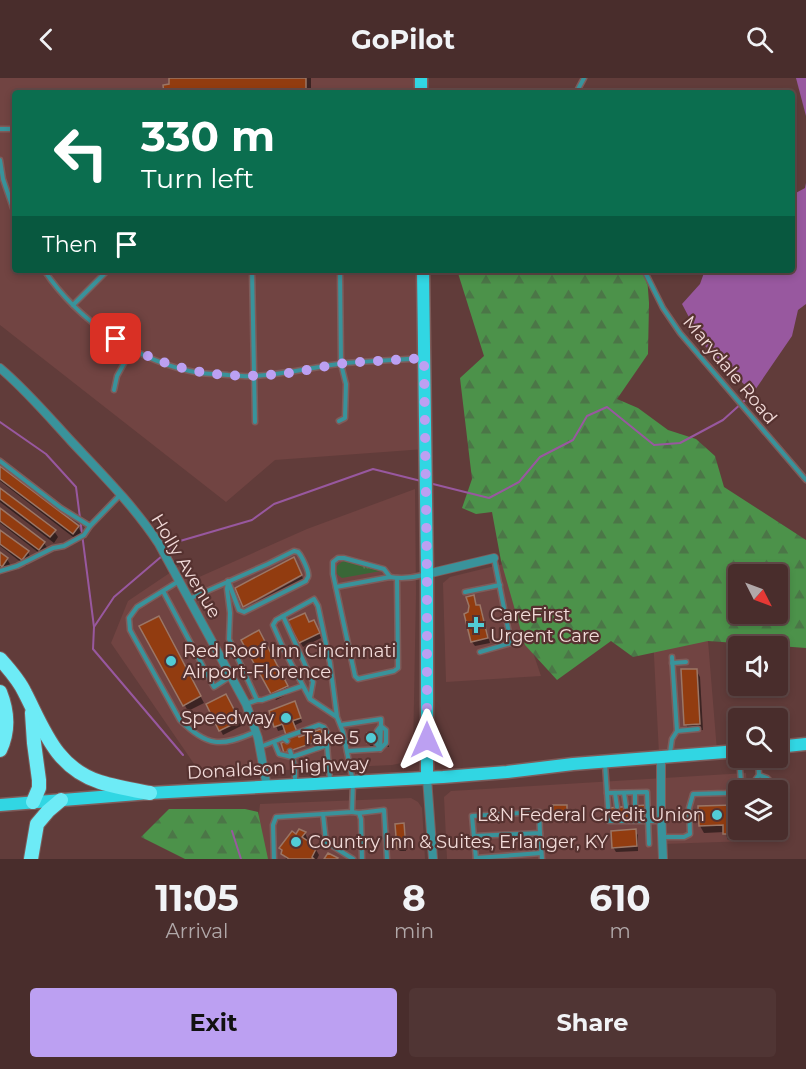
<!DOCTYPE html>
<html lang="en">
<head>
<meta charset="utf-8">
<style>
  body { margin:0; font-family:Montserrat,sans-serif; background:#503534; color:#f1f3f6; height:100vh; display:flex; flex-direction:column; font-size:22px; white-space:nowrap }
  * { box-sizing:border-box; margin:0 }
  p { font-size:20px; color:#b1a8a9 }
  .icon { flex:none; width:33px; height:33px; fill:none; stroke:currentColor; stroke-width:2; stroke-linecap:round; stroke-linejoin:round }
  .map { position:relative; height:781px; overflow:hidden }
  .sheet { display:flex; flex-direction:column; background:#492d2c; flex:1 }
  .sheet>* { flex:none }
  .top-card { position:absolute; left:12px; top:12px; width:783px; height:183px; border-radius:6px; box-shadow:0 3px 9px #0003,0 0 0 2px #614948; background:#0b6e4f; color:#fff; overflow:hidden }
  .needle { width:39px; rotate:132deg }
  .tools { position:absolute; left:728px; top:486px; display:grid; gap:12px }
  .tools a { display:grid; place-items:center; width:60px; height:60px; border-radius:6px; background:#492d2c; box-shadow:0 3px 9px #0003,0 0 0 2px #614948; font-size:30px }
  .pin { position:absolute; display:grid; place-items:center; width:51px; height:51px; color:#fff; margin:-26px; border-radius:12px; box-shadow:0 3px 9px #0006 }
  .me { position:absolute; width:66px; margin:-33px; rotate:0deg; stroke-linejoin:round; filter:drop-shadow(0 0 4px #0008) }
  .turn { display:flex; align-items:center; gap:21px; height:126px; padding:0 30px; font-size:27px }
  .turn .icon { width:78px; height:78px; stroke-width:2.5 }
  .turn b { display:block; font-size:42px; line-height:51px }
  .then { display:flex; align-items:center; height:57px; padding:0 30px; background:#0003; gap:12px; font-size:22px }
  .eta { display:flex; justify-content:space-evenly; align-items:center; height:102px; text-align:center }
  .eta b { font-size:36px; font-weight:700; line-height:42px }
  .primary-button { display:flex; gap:12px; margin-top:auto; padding:12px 30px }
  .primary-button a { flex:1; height:69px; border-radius:6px; background:#bca0f2; color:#111; font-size:24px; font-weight:700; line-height:69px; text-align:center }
  .primary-button a+a { background:#503534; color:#f1f3f6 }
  header { display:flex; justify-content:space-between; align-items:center; height:78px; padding:0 30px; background:#492d2c; font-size:27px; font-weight:700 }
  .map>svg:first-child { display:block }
  .built { fill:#714442 }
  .grass { fill:url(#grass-tufts) }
  .forest { fill:url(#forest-firs); fill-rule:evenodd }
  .water { fill:#98589f }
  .shadow { fill:#0007 }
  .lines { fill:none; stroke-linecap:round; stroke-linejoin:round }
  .stream { stroke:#98589f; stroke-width:2 }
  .building { fill:#923c10; stroke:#9b7666; stroke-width:1.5 }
  .service-casing { stroke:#7e5c5a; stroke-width:7 }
  .minor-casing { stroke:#7e5c5a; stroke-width:10 }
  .primary-casing { stroke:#7e5c5a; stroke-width:15 }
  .motorway-casing { stroke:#7e5c5a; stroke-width:16 }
  .service { stroke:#39939b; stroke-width:4 }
  .minor { stroke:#39939b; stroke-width:8 }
  .primary { stroke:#31d6e3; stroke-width:12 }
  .motorway { stroke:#6debf6; stroke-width:14 }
  .route { stroke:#bca0f2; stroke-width:10; stroke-dasharray:0 18 }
  .poi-dot { fill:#52ccd6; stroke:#563230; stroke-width:2 }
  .labels { text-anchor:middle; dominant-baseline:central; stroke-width:4.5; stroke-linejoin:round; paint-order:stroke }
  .street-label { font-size:18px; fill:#f2dbd9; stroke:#563230 }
  .poi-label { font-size:18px; fill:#f2dbd9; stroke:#563230; text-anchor:start }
</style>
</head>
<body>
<header><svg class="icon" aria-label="back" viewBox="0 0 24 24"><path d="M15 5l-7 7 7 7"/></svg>GoPilot<svg class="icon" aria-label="search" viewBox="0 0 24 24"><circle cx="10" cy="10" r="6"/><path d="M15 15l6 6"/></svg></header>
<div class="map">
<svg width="806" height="781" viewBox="0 0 806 781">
  <defs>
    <pattern id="grass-tufts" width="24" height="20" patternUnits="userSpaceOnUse" patternTransform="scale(1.5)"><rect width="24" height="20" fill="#396737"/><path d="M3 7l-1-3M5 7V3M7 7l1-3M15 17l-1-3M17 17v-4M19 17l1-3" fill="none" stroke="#567c53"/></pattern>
    <pattern id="forest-firs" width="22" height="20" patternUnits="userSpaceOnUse" patternTransform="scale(1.5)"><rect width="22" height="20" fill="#4c924a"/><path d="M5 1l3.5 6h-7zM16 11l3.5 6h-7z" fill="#4b7647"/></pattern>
  </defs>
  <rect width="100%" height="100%" fill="#613c3a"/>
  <!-- built -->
  <g class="built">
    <path d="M0,0H421V15H15V192H423L425,371L275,382L226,424L0,247Z"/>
    <path d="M415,411L416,515L413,675L411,683L392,687L201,696L111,565L128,523L180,488L188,504L307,451Z"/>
    <path d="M503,486L541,598L446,604L443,505L450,499Z"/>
    <path d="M653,558L708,563L717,673L659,676Z"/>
    <path d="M746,695L747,712H738V752H749V763L663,766V781H447L444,719L451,713Z"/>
    <path d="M411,720L418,724L422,730L425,781H224L255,771L260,726Z"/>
  </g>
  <!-- grass -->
  <path class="grass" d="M343,483H346L381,493L342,500C337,497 335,494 337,488Z"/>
  <!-- forest -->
  <g class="forest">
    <path d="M457,192H644L647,198L649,225L648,276L617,321L638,330L668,352L696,361L715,378L724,409L806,462V570L708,563L633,579L611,563L557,602L525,567L501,483L492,434L476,436L462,430L472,401L460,300L484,278ZM738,496H777V536H738Z"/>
    <path d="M169,731H245L258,734L268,781H185L141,759Z"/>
  </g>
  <!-- water -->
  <g class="water">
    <path d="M796,0H806V38Z"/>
    <path d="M806,105V226L798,232L792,258L753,315L703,266L682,226L700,206L705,192H792V117L805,110Z"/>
  </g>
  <!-- shadow -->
  <g class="shadow">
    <path d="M170,0H311V15H166L170,7Z"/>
    <path d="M0,390L78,449L82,456L77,462L0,403Z"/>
    <path d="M0,412L54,453L58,459L54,465L0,424Z"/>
    <path d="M0,432L44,465L48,471L43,478L0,445Z"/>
    <path d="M0,454L28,474L31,481L26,488L0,468Z"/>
    <path d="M0,476L7,481L11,488L6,494L0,490Z"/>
    <path d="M302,498L304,504L248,535L245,530Z"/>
    <path d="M473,518L477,529L479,528L482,533L490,565L475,568L472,564L466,537L469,535Z"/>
    <path d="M159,540L204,625L188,633L141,549Z"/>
    <path d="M289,544L309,545L316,548L321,560L303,569Z"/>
    <path d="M262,560L290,615L276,622L243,563Z"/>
    <path d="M696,592L700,599L703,652L689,653L686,646Z"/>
    <path d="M229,622L241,648L223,657L208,627Z"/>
    <path d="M297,630L302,644L293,648L298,661L320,653L324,662L286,675L282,666L290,664L285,651L278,653L271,634Z"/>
    <path d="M386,656L389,661V669H371L368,665Z"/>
    <path d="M735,728L738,734L739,753H734L735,762H728L725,754L704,755L700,748V730Z"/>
    <path d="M566,729L567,732V740H556L554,737Z"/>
    <path d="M403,747L405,750L406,773H400L398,771Z"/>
    <path d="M635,753L638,757V773L616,774L613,769Z"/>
    <path d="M305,755L308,762L307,764L315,770L319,777L317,781H286L281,770L296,758Z"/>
  </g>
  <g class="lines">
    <!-- stream -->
    <g class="stream">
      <path d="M0,344L46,376L76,409L94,549L93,571L183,677"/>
      <path d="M429,405L489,420L519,404L540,379L573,362L587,338L607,329L654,367L680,365L723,342L753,315"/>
      <path d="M167,474L180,463L252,442L274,426L373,391L421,403"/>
      <path d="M94,549L114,519L162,478"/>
      <path d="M232,753L241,781"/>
    </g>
  </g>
  <!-- building -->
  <g class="building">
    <path d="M169,0H306V15H164L163,7L169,6Z"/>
    <path d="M0,388L79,448L73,456L0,401Z"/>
    <path d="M0,410L56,452L50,459L0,421Z"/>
    <path d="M0,430L45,464L39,472L0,443Z"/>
    <path d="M0,452L29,473L22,482L0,466Z"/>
    <path d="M0,474L8,480L2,489L0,487Z"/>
    <path d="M294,479L302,497L243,529L235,510Z"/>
    <path d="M474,517L476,527H480L488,560L471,564L464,536L468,534L469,528L466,519Z"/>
    <path d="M305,535L309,544L314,542L320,555L299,565L287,543Z"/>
    <path d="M159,538L201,618L183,628L139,548Z"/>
    <path d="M259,552L288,608L271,616L241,562Z"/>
    <path d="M681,591H697L700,646L684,647Z"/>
    <path d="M226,616L240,643L219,653L206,626Z"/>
    <path d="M295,623L301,640L274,649L269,633Z"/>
    <path d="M292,641L299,659L321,651L324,661L284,675L281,665L288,663L282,645Z"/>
    <path d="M367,655H387L388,665H367Z"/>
    <path d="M553,727H567V738L553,737Z"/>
    <path d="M645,727L646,738L610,741L609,730Z"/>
    <path d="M735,727L736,747H731L732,756H723V747L699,748L698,728Z"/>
    <path d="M404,745L406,770L397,771L395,746Z"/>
    <path d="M299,751L306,754L302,759L317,769L312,779L314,781H289L281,776L282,772L279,770L292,753L296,756Z"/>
    <path d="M636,751L637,768L612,770L611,753Z"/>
    <path d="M328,775L338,780L337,781H324Z"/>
  </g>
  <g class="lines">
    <!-- service casing -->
    <g class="service-casing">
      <g id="service">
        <path d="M576,15L584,0"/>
        <path d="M0,51H15"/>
        <path d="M0,82L3,101L15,136"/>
        <path d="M44,192C78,243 139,285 200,295C209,296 219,296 228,297C237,297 246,299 255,298C286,296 315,289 345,285C371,283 397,282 423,280"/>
        <path d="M252,192L255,344"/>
        <path d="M644,192L663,230L680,255L806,402"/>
        <path d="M73,227L108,192"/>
        <path d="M114,312L117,298L132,271"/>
        <path d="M339,343L345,340L346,306L341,286L340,192"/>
        <path d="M0,383L61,430L90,448"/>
        <path d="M0,493L17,488L53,470L64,468L84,457L90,448L120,417"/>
        <path d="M390,499L384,491L344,480H338L333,484V496L355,598L358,601L394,593L398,590L397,500"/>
        <path d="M179,503L137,529L129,540L130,552L180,642C207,669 221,669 255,654"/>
        <path d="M228,503L227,511L230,535L229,561L257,622"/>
        <path d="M336,509L390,499C401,501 412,500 423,497"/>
        <path d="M163,513L214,609L231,598"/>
        <path d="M465,514L500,507"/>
        <path d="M189,521L268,486L294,473L298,474C301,477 310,494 308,499C308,500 306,501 306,503L244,534L239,532L228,503"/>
        <path d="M283,538L313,604L310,620"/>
        <path d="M480,574L511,565L494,480"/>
        <path d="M672,585L686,584"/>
        <path d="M246,626L257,622H262L302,608"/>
        <path d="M341,647L381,641V648L386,652V665L380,671L347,673"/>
        <path d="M677,653L698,651"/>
        <path d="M283,660L319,647L324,649L327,654V667"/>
        <path d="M274,664L279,676L292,679L290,673"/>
        <path d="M316,664L318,670"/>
        <path d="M260,669L283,660L287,663"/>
        <path d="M380,671L376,665L377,653L381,648"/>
        <path d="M380,671L381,648"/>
        <path d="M670,675L672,661L677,653L672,579"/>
        <path d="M758,680L759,697L753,705L752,709C757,712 763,713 768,710L770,703L767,700L759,697"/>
        <path d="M605,686L609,743H660"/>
        <path d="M295,705V688L292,679L327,667L330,702"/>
        <path d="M607,715L647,714L649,766"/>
        <path d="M615,715L617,729"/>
        <path d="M624,715L626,729"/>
        <path d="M635,715V728"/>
        <path d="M352,734L359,735L361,741L362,781"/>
        <path d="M359,735L384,732L387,781"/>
        <path d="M323,736L352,734L353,704L343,654L337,639L310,621L284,572L273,547L276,542L314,521L318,528L330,585L337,639"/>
        <path d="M540,755L542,781"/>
        <path d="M474,758L540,755L539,734L472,738L476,781"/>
        <path d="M662,759H684L690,756L689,730L693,716L726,715L738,713L741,704L739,680"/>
        <path d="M476,780L541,775"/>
        <path d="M274,781L273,747L276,739L323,736L326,764L353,781"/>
      </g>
    </g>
    <!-- minor casing -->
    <g class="minor-casing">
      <g id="minor">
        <path d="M0,290C26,312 48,338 71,363C102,396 134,428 159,466L246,626L258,660L267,709"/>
        <path d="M427,496L494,480"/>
        <path d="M661,679V732L663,781"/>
        <path d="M427,700L433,781"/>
      </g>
    </g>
    <!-- primary casing -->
    <g class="primary-casing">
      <g id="primary">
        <path d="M421,0V15"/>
        <path d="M423,192L427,496V700"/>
        <path d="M777,669L806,666"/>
        <path d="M0,727L150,715L443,699L507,694L573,686L738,673"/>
      </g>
    </g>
    <!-- motorway casing -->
    <g class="motorway-casing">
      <g id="motorway">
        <path d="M0,581C9,591 19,602 25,615C44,652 56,690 100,704C116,709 134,712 150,715"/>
        <path d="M0,614C8,634 9,653 0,672"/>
        <path d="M32,635L34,665L39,702V710L33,724"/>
        <path d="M31,781L37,746L48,733L61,722"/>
      </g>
    </g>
    <!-- service -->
    <use href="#service" class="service"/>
    <!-- minor -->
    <use href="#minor" class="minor"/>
    <!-- primary -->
    <use href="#primary" class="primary"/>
    <!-- motorway -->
    <use href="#motorway" class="motorway"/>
  </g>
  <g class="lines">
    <!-- route -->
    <path class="route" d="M116,261C173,297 232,303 297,294C313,291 330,287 346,285C372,283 398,282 424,280L427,496V662"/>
  </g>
  <!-- markers -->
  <g class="poi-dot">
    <path d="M473 538h6v6h6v6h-6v6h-6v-6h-6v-6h6z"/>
    <circle cx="171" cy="583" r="6"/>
    <circle cx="286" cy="640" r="6"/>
    <circle cx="371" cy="660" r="6"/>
    <circle cx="717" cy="737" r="6"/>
    <circle cx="296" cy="764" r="6"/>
  </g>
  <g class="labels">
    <!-- street labels -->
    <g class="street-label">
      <text transform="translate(730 292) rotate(50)">Marydale Road</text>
      <text transform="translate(186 488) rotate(59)">Holly Avenue</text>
      <text transform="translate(278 690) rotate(-3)">Donaldson Highway</text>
    </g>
    <!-- poi labels -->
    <g class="poi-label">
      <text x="490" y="537">CareFirst<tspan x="490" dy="21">Urgent Care</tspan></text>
      <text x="183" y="573">Red Roof Inn Cincinnati<tspan x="183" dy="21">Airport-Florence</tspan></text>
      <text x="274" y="640" text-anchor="end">Speedway</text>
      <text x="359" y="660" text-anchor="end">Take 5</text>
      <text x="705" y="737" text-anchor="end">L&amp;N Federal Credit Union</text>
      <text x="308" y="764">Country Inn &amp; Suites, Erlanger, KY</text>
    </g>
  </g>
</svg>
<div class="tools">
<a><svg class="needle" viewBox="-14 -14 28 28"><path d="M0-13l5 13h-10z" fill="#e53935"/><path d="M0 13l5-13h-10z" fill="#b1a8a9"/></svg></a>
<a><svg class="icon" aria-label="sound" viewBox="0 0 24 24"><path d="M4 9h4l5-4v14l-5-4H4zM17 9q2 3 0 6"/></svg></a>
<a><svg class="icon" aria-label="search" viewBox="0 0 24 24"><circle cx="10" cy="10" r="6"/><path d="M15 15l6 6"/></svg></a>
<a><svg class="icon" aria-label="layers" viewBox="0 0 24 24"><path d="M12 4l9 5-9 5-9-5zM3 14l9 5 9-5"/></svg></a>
</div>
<div class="pin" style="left:116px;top:261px;background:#d93025"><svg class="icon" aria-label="arrive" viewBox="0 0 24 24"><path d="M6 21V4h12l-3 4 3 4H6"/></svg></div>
<svg class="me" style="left:427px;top:662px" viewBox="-20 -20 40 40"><path d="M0-17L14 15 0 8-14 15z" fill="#bca0f2" stroke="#fff" stroke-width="4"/></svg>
<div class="top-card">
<div class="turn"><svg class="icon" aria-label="left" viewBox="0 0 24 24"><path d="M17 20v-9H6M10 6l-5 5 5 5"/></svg><div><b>330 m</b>Turn left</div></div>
<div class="then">Then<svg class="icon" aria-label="arrive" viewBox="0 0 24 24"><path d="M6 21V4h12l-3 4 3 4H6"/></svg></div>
</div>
</div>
<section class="sheet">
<div class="eta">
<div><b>11:05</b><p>Arrival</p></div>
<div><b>8</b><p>min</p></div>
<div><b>610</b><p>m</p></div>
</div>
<div class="primary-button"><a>Exit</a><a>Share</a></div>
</section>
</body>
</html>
